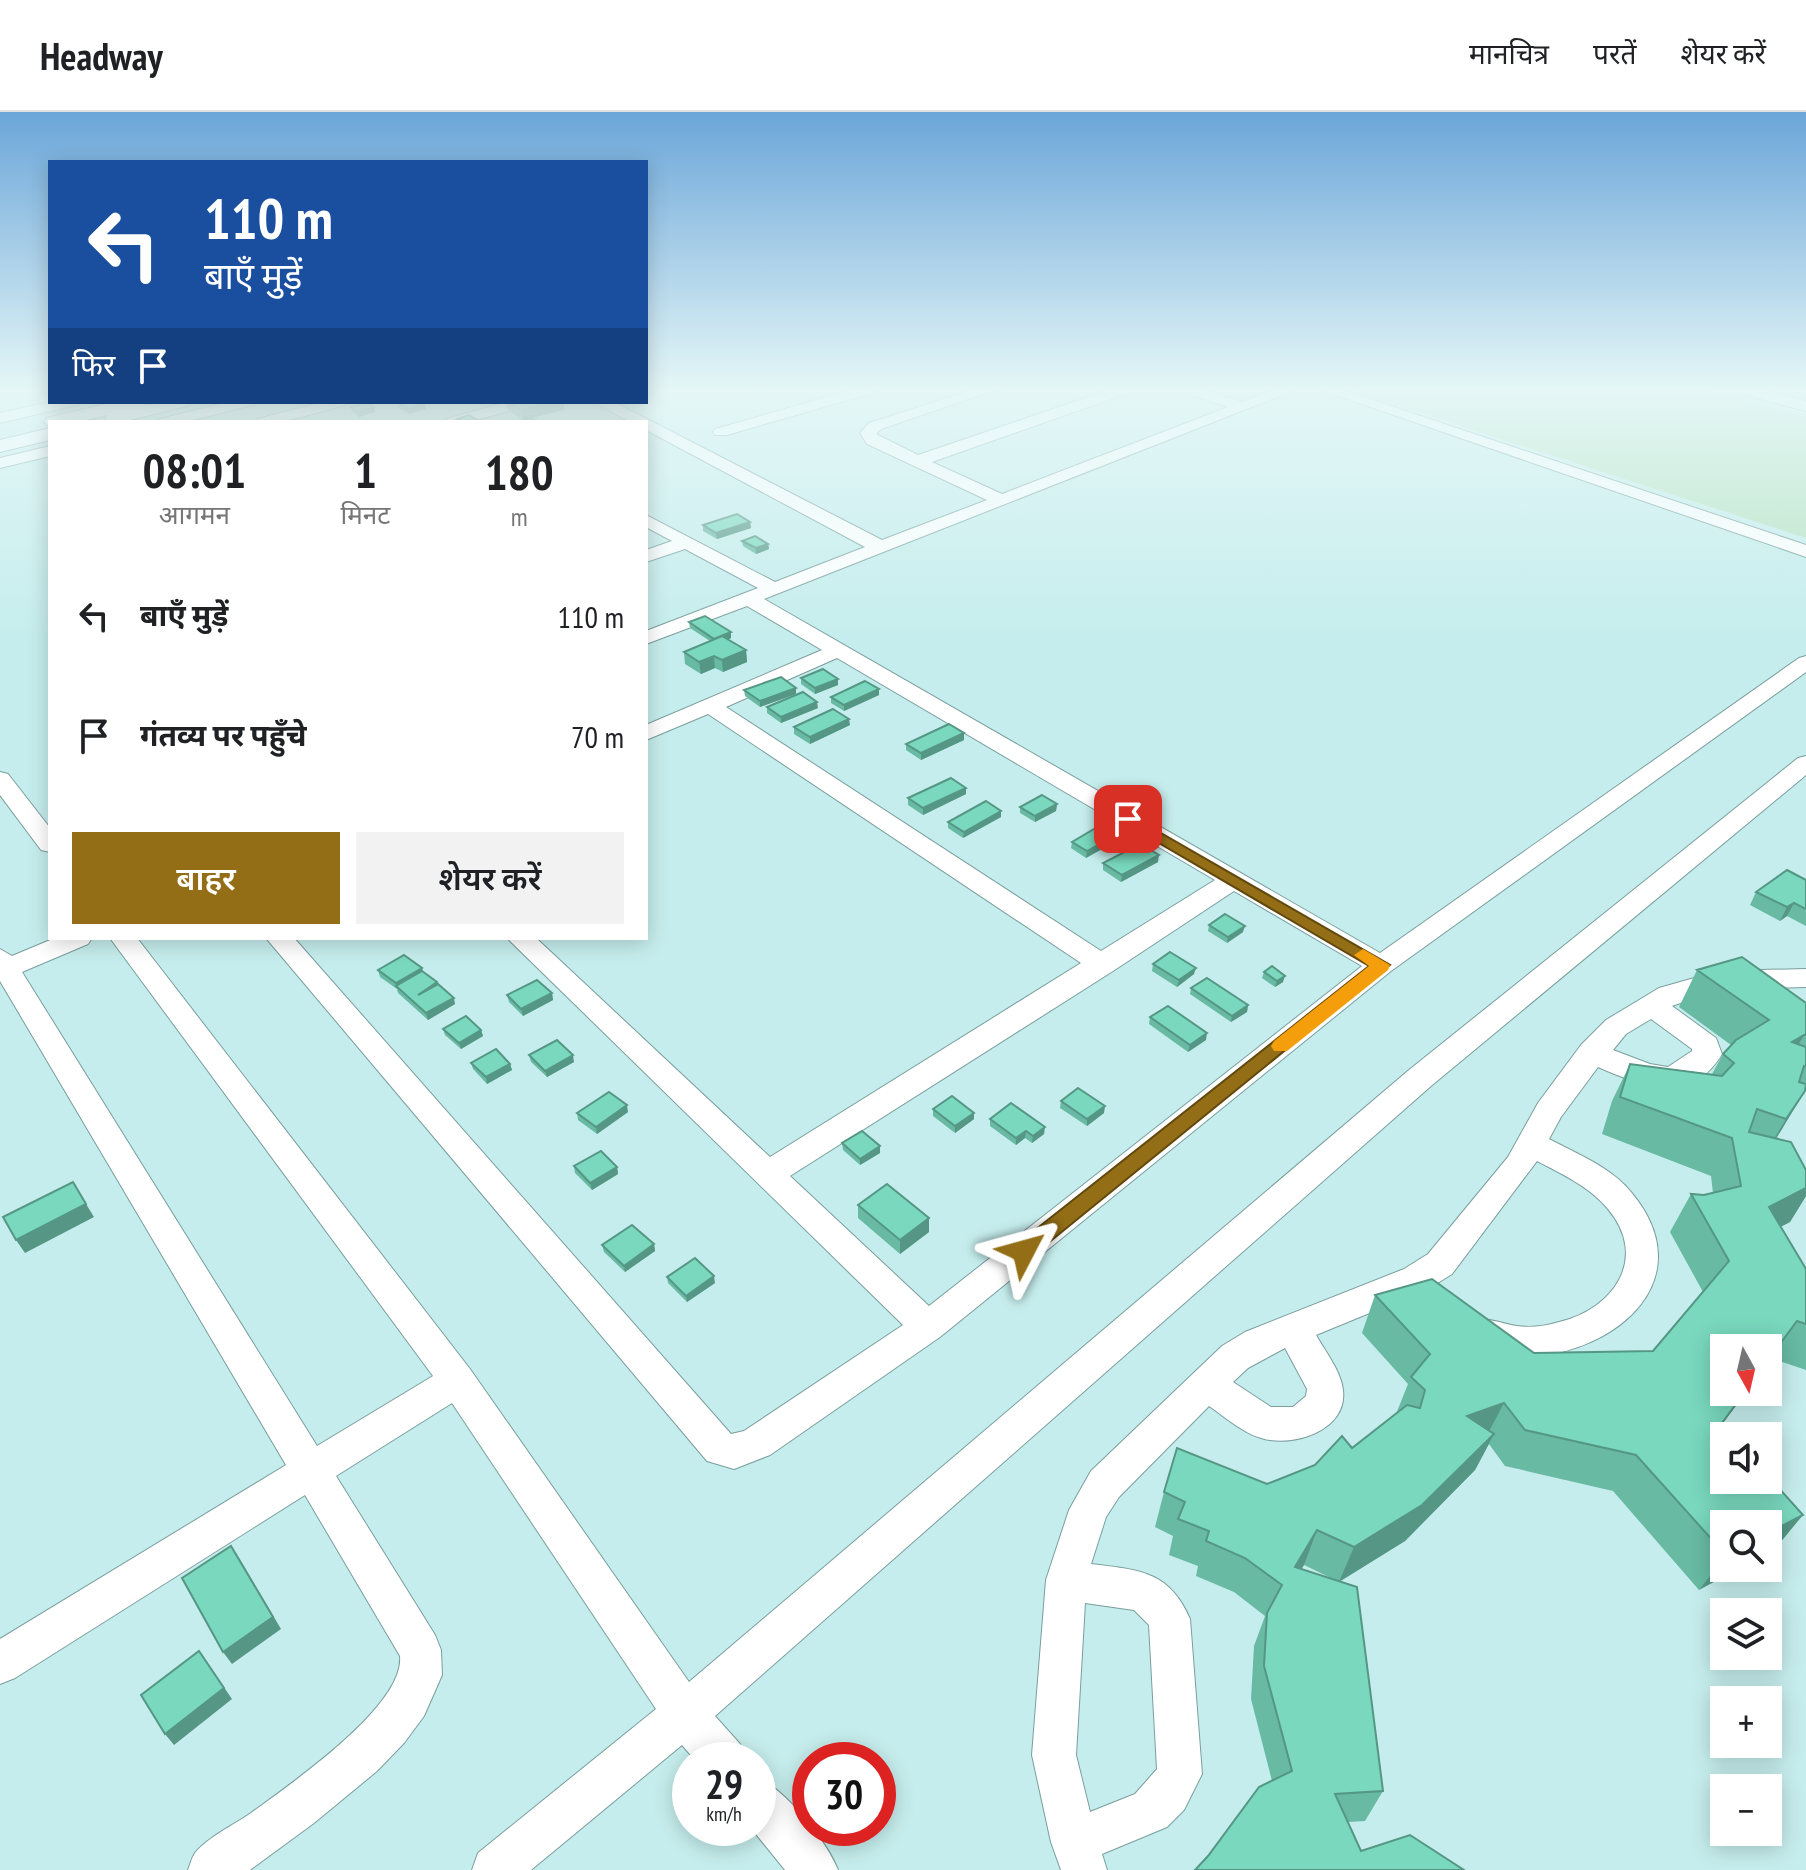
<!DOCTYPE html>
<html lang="hi">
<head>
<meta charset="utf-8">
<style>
  body { margin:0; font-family:"PT Sans Narrow","Noto Sans Devanagari",sans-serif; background:#f2f2f2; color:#202124; height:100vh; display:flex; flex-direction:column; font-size:30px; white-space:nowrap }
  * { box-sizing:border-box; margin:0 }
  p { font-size:26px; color:#757577 }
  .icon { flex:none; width:44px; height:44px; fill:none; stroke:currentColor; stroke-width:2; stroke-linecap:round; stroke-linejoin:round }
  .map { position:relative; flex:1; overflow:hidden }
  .drawer { position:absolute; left:48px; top:308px; width:600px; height:520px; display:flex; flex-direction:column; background:#fff; border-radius:0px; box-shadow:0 4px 20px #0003 }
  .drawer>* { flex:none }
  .top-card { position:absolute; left:48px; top:48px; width:600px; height:244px; border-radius:0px; box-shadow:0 4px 20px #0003; background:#1a4fa0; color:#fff; overflow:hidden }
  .needle { width:52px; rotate:172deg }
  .buttons { position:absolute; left:1710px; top:1222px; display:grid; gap:16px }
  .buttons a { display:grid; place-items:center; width:72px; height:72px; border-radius:0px; background:#fff; box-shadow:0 4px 20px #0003; font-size:40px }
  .speed { position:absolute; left:672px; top:1630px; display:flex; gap:16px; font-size:40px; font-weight:700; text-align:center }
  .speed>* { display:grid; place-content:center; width:104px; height:104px; border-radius:50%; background:#fff; box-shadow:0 4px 20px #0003; line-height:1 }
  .speed small { font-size:20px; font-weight:400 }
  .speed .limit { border:12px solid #d22; background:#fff; color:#111 }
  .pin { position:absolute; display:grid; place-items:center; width:68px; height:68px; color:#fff; margin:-34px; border-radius:16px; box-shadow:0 4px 12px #0006 }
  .me { position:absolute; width:88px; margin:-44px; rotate:51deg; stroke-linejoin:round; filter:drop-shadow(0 0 6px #0008) }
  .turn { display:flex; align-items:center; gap:28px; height:168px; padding:0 24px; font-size:36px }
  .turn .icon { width:104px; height:104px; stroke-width:2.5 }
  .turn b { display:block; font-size:56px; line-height:68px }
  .then { display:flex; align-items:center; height:76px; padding:0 24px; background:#0003; gap:16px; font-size:30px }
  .eta { display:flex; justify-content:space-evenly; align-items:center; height:136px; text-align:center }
  .eta b { font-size:48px; font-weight:600; line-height:56px }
  .action { display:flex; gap:16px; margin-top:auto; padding:16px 24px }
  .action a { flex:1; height:92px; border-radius:0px; background:#936e16; color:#fff; font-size:32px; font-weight:600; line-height:92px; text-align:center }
  .action a+a { background:#f2f2f2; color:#202124 }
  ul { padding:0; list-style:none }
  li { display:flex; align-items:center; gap:24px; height:120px; padding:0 24px }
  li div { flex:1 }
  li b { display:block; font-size:30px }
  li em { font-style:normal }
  header { display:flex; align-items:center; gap:48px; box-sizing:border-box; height:112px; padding:0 40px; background:#fff; border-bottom:2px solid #e0e0e0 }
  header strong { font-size:38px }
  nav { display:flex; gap:44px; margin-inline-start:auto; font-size:28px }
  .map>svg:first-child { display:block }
  .green { fill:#b6e2bf }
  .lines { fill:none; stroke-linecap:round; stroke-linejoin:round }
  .minor-casing { stroke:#799e9d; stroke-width:2 }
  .tertiary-casing { stroke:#799e9d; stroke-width:2 }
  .minor { fill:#fff; fill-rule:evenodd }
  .tertiary { fill:#fff; fill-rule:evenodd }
  .wall { fill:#68baa3; fill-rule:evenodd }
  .shaded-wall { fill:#559784 }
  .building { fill:#79d8bd; stroke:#559784; stroke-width:2 }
  .route { fill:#936e16; stroke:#60480e; stroke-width:2 }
  .slow { fill:#f59e0b }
</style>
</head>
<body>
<header>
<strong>Headway</strong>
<nav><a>मानचित्र</a><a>परतें</a><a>शेयर करें</a></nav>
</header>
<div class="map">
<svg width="1806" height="1758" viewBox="0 0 1806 1758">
  <rect width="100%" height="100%" fill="#c6eded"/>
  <!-- green -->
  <path class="green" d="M1351,278H1709L1806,305V426Z"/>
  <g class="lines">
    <!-- minor casing -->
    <g class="minor-casing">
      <g id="minor">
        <path d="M851,278H875L872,281L727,323H715L713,320L715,317Z"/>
        <path d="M972,278H995L881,317L876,322L918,343L1109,278H1130L1128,281L932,350L1002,382L1228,295L1187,281L1185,278H1206L1242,290L1274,278H1295L764,487L1380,841L1799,546L1806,544V560L1391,859L940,1225L770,1343L734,1357L707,1349L266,826H294L731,1322L744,1319L903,1213L507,826H536L770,1045L1081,851L708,602L646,628V613L822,538L747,494L646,532V519L758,476L685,437L646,450V438L672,429L646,415V403L775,470L865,435L646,318V310H630L594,290H614L882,428L987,388L867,332L860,321L869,311ZM837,546L1215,768L1101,839L726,595ZM1234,779L1362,854L929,1194L790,1064L1113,859Z"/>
        <path d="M1321,278H1343L1806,433V445Z"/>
        <path d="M1736,278H1761L1806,289V299L1739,281Z"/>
        <path d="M50,290H79L76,293L0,311V301Z"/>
        <path d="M228,290H255L252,293L185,310H158L160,307Z"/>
        <path d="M323,290H349L346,293L282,310H255L257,307Z"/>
        <path d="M507,290H532L529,293L470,310H444L446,307Z"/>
        <path d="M50,334V344L0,356V346Z"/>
        <path d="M1806,644V663L1431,974L715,1604L740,1632L746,1648H695L682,1633L531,1758H472L478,1741L656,1597L452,1291L336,1364L435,1523L441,1538L442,1563L424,1604L404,1631L377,1659L314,1711L250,1758H188C190,1753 192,1745 195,1741C208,1725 234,1713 251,1701C289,1673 405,1594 400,1544L305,1383L15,1566L0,1572V1527L286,1353L0,869V837L12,844L55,826H92L88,832L22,860L317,1334L433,1264L110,826H137L470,1257L689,1570L1409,958L1798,646Z"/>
        <path d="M0,660L8,662L50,716V740L41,738L0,683Z"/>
        <path d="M1806,857V875L1720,877L1672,894L1716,926L1722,942C1692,993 1641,974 1598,955L1561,1005L1549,1027C1577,1042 1611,1055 1631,1080C1703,1166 1618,1240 1529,1245C1510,1246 1488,1238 1470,1232L1464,1221L1470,1210C1487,1204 1499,1211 1517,1214C1530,1216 1546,1214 1559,1210C1614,1197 1649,1146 1608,1097C1590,1075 1562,1062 1537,1049L1452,1162L1428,1177L1316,1223C1325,1239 1341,1259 1343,1278C1348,1319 1292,1336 1261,1326C1243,1321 1225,1305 1209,1294L1119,1385L1106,1405L1091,1452C1138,1458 1169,1458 1190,1507L1202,1662L1184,1698L1167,1715L1102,1742L1107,1758H1061L1051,1730L1032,1643L1046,1468L1069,1398L1091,1359L1222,1234L1245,1220L1404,1157L1428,1142L1508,1045L1538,991L1581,933L1606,908L1659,876L1719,859ZM1651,907L1692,937V939L1668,955L1650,952L1613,938L1626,922ZM1285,1236L1307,1277L1306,1284L1293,1295H1271L1233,1270L1248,1256ZM1085,1491L1134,1498L1149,1513L1157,1657L1135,1682L1090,1700L1076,1643Z"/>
        <path d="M758,1666C786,1678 827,1730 838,1758H785L751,1716H758Z"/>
      </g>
    </g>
    <!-- tertiary casing -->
    <g class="tertiary-casing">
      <g id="tertiary">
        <path d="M114,290H146L144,293L189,290L187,294L122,310H108L105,306L108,303L78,310H50V315L44,310L47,306Z"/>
        <path d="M50,316V328L0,340V328Z"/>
      </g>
    </g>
    <!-- minor -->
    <use href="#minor" class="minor"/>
    <!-- tertiary -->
    <use href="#tertiary" class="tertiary"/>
  </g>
  <!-- wall -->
  <g class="wall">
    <path d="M506,290H563L564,298L523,308L508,298Z"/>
    <path d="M398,291L424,292L426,297L409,302L399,296Z"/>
    <path d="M351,295H374L375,300L359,305L352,300Z"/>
    <path d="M750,410L751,416L717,427L703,419V413Z"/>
    <path d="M742,429L768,432L769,437L756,442L743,434Z"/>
    <path d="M689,510L731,526L728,528L746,538L747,550L723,560L715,556L701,562L685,552L684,540L710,529L690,516Z"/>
    <path d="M801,566L838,567V573L815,582L801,572Z"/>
    <path d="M744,578L796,582L760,595L745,584Z"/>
    <path d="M879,583L844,599L831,591V585Z"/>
    <path d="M767,595L818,596L781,611L767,601Z"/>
    <path d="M850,613L810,632L794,622V615Z"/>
    <path d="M964,621V628L921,648L906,638V632Z"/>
    <path d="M966,682L923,703L908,693V686Z"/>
    <path d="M1057,692L1056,699L1035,710L1020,701V695Z"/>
    <path d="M1001,705L963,726L948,716V710Z"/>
    <path d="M1117,722L1116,729L1086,746L1071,736L1072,730Z"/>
    <path d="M1158,750L1121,770L1103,758V751Z"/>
    <path d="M1806,768V814L1787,804L1780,809L1750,793L1756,780Z"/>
    <path d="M1209,813L1243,820L1227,831L1208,819Z"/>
    <path d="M1153,852L1194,862L1177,875L1152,859Z"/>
    <path d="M378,858L423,860L437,870L455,892L428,908L398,881L397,877L380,865Z"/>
    <path d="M1697,858L1806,891V970L1782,1017L1776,1027L1806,1058V1084L1790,1110L1780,1115L1806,1157V1258L1771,1246L1768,1251V1236L1746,1280L1722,1312L1774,1438L1724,1412V1456L1699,1478L1613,1379L1505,1354L1489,1332L1475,1358L1405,1429L1340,1469L1383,1679L1365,1709L1348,1710L1361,1739L1464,1758L1208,1744L1272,1669L1251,1587L1254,1534L1265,1504L1234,1480L1196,1464L1198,1454L1169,1443L1173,1424L1155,1415L1164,1380L1267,1372L1315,1353L1352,1336L1396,1302L1408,1272L1362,1221L1375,1183L1534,1241L1653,1239L1703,1180L1670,1120L1691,1082L1704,1083L1713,1081L1711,1064L1602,1022L1612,989L1630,952L1712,962L1723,942L1731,933L1679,895ZM1304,1453L1335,1468L1301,1457Z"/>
    <path d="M1264,860L1283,870L1275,875L1262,866Z"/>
    <path d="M1191,876L1248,893L1247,900L1231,910L1190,882Z"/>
    <path d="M552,881L553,888L523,904L509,890L507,883Z"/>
    <path d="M1150,905L1206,928L1188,940L1149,912Z"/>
    <path d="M443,917L481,918L483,924L461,937L445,923Z"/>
    <path d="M529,943L574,950L547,965L531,950Z"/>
    <path d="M471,951L510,952L512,958L487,972L473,957Z"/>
    <path d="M1061,989L1104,1001L1087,1014L1060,996Z"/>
    <path d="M933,997L974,1001V1007L955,1021L933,1004Z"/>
    <path d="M628,1000L597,1022L578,1008L577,1001Z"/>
    <path d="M990,1007L1044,1022L1032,1031L1025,1026L1016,1033L990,1014Z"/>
    <path d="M842,1031L880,1041L860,1053L843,1038Z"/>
    <path d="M574,1054L617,1055L618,1062L592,1078L575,1061Z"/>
    <path d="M858,1093L929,1106V1120L900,1142L858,1106Z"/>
    <path d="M654,1132L655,1139L625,1160L604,1140L602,1133Z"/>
    <path d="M667,1165L715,1171L687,1190L668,1171Z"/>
  </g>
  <!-- shaded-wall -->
  <g class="shaded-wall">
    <path d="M553,290H563L564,298L523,308L521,298Z"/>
    <path d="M424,292L426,297L409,302L408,297Z"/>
    <path d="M374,295L375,300L359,305L358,300Z"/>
    <path d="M750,410L751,416L717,427L716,421Z"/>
    <path d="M768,432L769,437L756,442V436Z"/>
    <path d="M731,520V526L715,533L714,527Z"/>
    <path d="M746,538L747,550L723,560L722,548Z"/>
    <path d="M714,544L715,556L701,562L699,550Z"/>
    <path d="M838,567V573L815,582V576Z"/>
    <path d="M796,576V582L760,595V589Z"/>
    <path d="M879,577V583L844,599V593Z"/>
    <path d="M817,590L818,596L781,611V605Z"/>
    <path d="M849,607L850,613L810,632V625Z"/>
    <path d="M964,621V628L921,648V641Z"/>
    <path d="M966,676V682L923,703V696Z"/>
    <path d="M1057,692L1056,699L1035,710V704Z"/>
    <path d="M1001,699V705L963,726L964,720Z"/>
    <path d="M1117,722L1116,729L1086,746L1087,739Z"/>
    <path d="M1159,743L1158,750L1121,770L1122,763Z"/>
    <path d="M1794,791L1787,804L1780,809L1787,795Z"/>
    <path d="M1245,814L1243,820L1227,831L1228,825Z"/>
    <path d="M422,856L424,863L397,876L396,871Z"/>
    <path d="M1196,856L1194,862L1177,875L1179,868Z"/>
    <path d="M1285,864L1283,870L1275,875L1277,869Z"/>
    <path d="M552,881L553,888L523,904L521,897Z"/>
    <path d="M454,886L455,892L428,908L426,901Z"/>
    <path d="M1248,893L1247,900L1231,910L1232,904Z"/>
    <path d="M481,918L483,924L461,937L459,931Z"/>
    <path d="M1207,921L1206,928L1188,940L1190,933Z"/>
    <path d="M1804,923L1782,961L1792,930Z"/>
    <path d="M573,943L574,950L547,965L545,959Z"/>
    <path d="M510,952L512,958L487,972L486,965Z"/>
    <path d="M1805,979L1782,1017L1763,1045L1786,1007Z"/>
    <path d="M627,993L628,1000L597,1022L596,1015Z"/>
    <path d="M1105,994L1104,1001L1087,1014V1007Z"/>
    <path d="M974,1001V1007L955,1021V1014Z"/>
    <path d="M1045,1015L1044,1022L1032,1031L1033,1024Z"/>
    <path d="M1026,1019L1025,1026L1016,1033V1026Z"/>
    <path d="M880,1034V1041L860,1053V1047Z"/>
    <path d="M617,1055L618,1062L592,1078L590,1071Z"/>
    <path d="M1806,1076V1084L1790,1110L1745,1133L1769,1095Z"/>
    <path d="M86,1092L94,1105L25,1141L16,1128Z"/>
    <path d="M929,1106V1120L900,1142V1128Z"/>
    <path d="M654,1132L655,1139L625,1160L624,1154Z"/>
    <path d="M714,1164L715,1171L687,1190L686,1184Z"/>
    <path d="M1745,1280H1746L1696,1347L1722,1311Z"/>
    <path d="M1504,1291L1485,1327L1467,1304Z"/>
    <path d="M1494,1322L1475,1358L1405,1429L1339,1470L1354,1435Z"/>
    <path d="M1803,1403L1774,1438L1768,1441V1421Z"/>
    <path d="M1317,1418L1304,1453L1282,1490L1295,1455Z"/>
    <path d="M239,1446L281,1517L232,1552L223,1540Z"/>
    <path d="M1724,1446V1456H1740L1699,1478Z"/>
    <path d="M199,1539L232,1587L174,1633L165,1622Z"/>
  </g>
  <!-- building -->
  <g class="building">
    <path d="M402,290H420L424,292L408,297L398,291Z"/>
    <path d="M509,290H553L521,298Z"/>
    <path d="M367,291L374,295L358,300L351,295Z"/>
    <path d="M469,303L481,310H463L457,307Z"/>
    <path d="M531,306L539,310H516Z"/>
    <path d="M737,402L750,410L716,421L703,413Z"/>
    <path d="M755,424L768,432L756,436L742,429Z"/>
    <path d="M705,504L731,520L714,527L689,510Z"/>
    <path d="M722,524L746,538L722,548L714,544L699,550L684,540Z"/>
    <path d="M823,557L838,567L815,576L801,566Z"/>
    <path d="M781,565L796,576L760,589L744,578Z"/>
    <path d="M865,569L879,577L844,593L831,585Z"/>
    <path d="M803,580L817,590L781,605L767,595Z"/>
    <path d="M833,597L849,607L810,625L794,615Z"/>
    <path d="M949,612L964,621L921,641L906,632Z"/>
    <path d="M951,666L966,676L923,696L908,686Z"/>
    <path d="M1042,683L1057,692L1035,704L1020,695Z"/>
    <path d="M986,689L1001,699L964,720L948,710Z"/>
    <path d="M1101,713L1117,722L1087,739L1072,730Z"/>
    <path d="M1140,732L1159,743L1122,763L1103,751Z"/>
    <path d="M1787,758L1806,768V797L1794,791L1787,795L1756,780Z"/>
    <path d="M1225,802L1245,814L1228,825L1209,813Z"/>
    <path d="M1170,840L1196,856L1179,868L1153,852Z"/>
    <path d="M404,843L422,856L396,871L378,858Z"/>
    <path d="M1742,845L1806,891V923H1804L1792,930L1806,935V955L1804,954L1799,970L1806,972L1805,979L1786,1007L1757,997L1749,1020L1791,1030L1806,1058V1076L1769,1095L1806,1157V1212L1797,1209L1768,1248V1236H1724V1280H1745L1722,1311L1733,1324H1724V1368H1768V1364L1803,1403L1768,1421V1412H1724V1441L1636,1343L1525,1318L1504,1291L1467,1304L1494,1322L1422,1393L1354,1435L1317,1418L1295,1455L1357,1475L1383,1679L1335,1682L1361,1739L1410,1723L1464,1758H1195L1208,1744L1259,1675L1292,1659L1264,1554L1267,1501L1282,1473L1245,1446L1206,1429L1209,1419L1178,1407L1185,1390L1164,1380L1177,1336L1267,1372L1315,1353L1342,1324L1352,1336L1407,1293L1420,1296L1425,1278L1411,1265L1430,1242L1375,1183L1432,1167L1534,1241L1653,1239L1729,1149L1691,1082L1704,1083L1741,1074L1732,1026L1620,985L1630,952L1722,964L1734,951L1723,942L1736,928L1769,908L1697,858Z"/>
    <path d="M1272,854L1285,864L1277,869L1264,860Z"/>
    <path d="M422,859L437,870L418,883L438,872L454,886L426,901L396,874Z"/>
    <path d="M1207,866L1248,893L1232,904L1191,876Z"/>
    <path d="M537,868L552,881L521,897L507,883Z"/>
    <path d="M1168,894L1207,921L1190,933L1150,905Z"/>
    <path d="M466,904L481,918L459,931L443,917Z"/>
    <path d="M557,928L573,943L545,959L529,943Z"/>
    <path d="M496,937L510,952L486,965L471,951Z"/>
    <path d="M1078,976L1105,994L1087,1007L1061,989Z"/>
    <path d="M609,980L627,993L596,1015L577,1001Z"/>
    <path d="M952,984L974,1001L955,1014L933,997Z"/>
    <path d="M1011,991L1045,1015L1033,1024L1026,1019L1016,1026L990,1007Z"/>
    <path d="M862,1019L880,1034L860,1047L842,1031Z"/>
    <path d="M601,1039L617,1055L590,1071L574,1054Z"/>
    <path d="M73,1070L86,1092L16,1128L3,1105Z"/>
    <path d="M887,1072L929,1106L900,1128L858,1093Z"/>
    <path d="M632,1113L654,1132L624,1154L602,1133Z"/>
    <path d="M695,1146L714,1164L686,1184L667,1165Z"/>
    <path d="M231,1434L273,1505L223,1540L182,1466Z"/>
    <path d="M199,1539L224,1576L165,1622L141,1583Z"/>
  </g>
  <!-- sky -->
  <linearGradient id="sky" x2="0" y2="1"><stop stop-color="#6ba6d9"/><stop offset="0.53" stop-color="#e5f7f7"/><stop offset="1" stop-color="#e5f7f7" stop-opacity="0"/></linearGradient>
  <rect width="1806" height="524" fill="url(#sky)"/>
  <!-- route -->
  <path class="route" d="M1128,702L1390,853L1031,1145L1024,1148L1016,1145L1013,1139L1016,1133L1369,854L1123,710L1120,707Z"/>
  <!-- slow -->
  <path class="slow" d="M1363,837L1390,853L1388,858L1287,939H1274L1271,934L1274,929L1369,854L1354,843Z"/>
</svg>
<div class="buttons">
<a><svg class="needle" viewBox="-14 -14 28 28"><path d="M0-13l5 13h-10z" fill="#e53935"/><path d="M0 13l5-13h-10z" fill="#757577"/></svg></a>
<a><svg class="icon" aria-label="sound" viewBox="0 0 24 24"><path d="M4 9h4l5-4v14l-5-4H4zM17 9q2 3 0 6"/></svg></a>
<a><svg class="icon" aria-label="search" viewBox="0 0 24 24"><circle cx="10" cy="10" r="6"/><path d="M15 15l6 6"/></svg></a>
<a><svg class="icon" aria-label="layers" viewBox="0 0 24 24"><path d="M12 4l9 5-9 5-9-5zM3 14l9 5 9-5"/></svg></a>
<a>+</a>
<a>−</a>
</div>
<div class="speed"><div>29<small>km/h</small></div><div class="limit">30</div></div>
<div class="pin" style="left:1128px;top:707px;background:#d93025"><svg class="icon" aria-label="arrive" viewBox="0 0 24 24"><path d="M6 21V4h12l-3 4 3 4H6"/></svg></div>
<svg class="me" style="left:1024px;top:1139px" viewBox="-20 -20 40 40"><path d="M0-17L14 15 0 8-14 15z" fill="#936e16" stroke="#fff" stroke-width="4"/></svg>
<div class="top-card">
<div class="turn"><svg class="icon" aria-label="left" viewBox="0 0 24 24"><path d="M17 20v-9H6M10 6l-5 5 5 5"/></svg><div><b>110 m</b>बाएँ मुड़ें</div></div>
<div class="then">फिर<svg class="icon" aria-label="arrive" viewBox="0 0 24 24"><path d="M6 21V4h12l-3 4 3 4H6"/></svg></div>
</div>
<section class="drawer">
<div class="eta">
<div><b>08:01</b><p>आगमन</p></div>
<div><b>1</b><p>मिनट</p></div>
<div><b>180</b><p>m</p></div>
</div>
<ul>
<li><svg class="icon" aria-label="left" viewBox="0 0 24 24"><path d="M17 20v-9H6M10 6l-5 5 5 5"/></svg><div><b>बाएँ मुड़ें</b></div><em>110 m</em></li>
<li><svg class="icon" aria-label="arrive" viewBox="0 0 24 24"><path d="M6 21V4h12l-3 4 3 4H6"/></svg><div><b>गंतव्य पर पहुँचे</b></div><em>70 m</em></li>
</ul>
<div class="action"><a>बाहर</a><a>शेयर करें</a></div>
</section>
</div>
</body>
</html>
